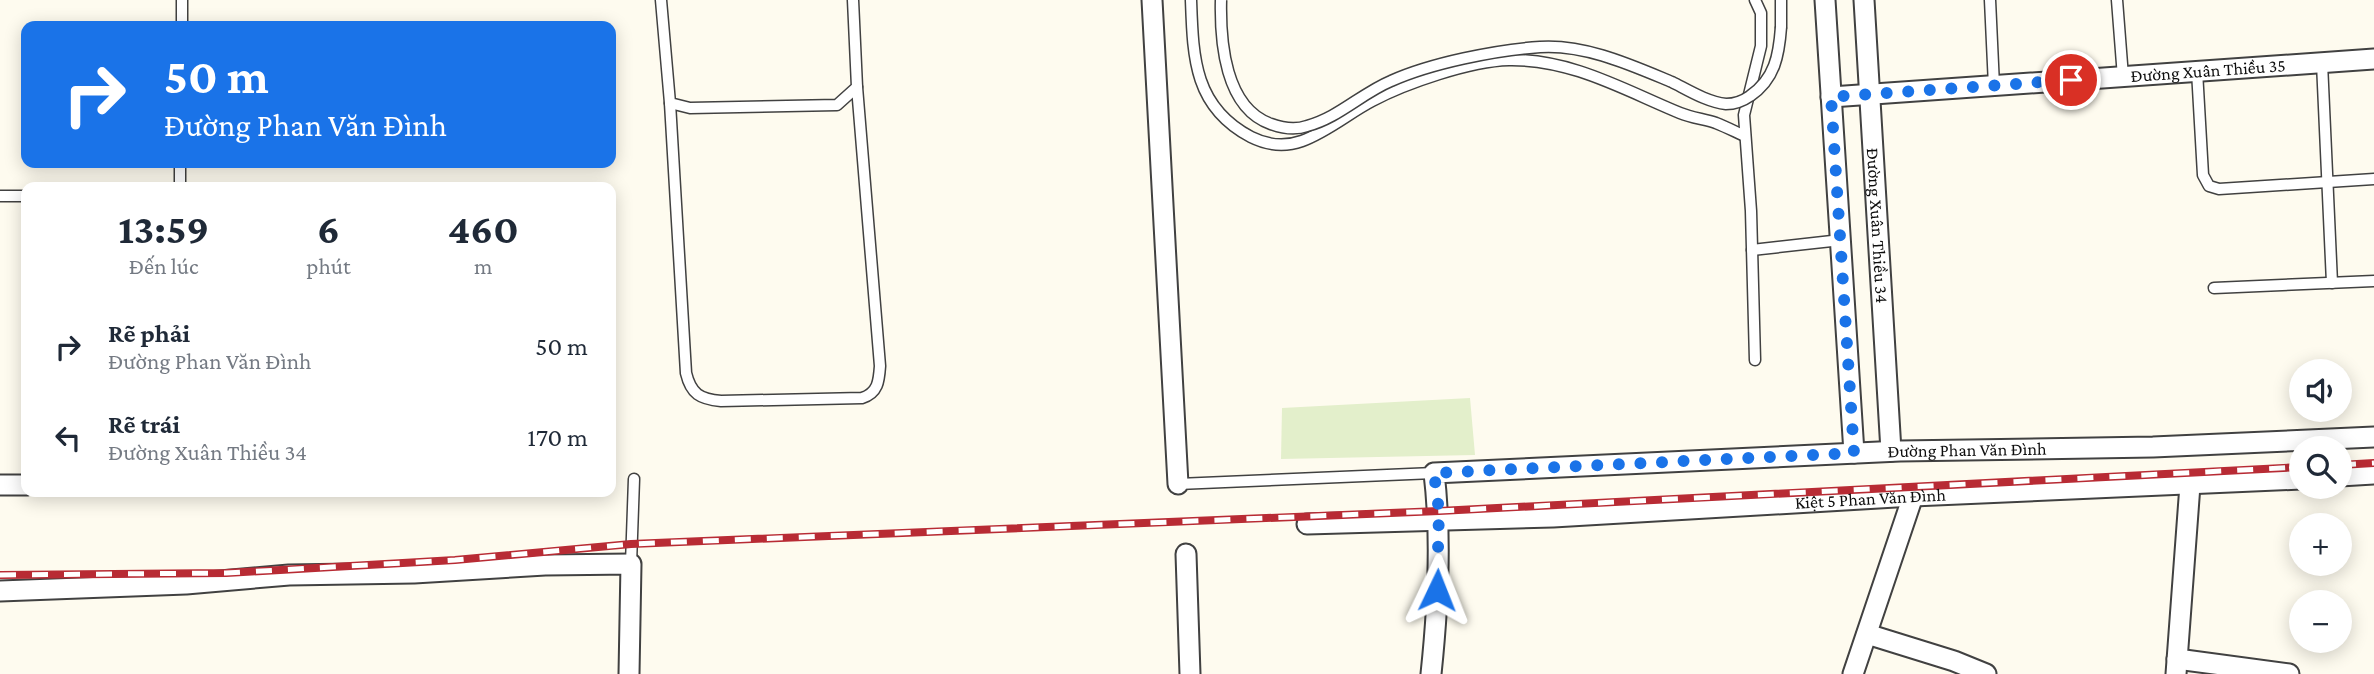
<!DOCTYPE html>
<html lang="vi">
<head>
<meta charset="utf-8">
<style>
  body { margin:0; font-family:"Crimson Pro",serif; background:#f2f2f3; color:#1f2937; height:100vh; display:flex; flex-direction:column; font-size:26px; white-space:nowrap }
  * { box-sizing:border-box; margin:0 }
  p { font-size:23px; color:#747a83 }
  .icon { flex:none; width:38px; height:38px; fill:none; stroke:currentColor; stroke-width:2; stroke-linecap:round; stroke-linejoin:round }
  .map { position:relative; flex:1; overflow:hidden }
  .drawer { position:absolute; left:21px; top:182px; width:595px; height:315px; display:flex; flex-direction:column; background:#fff; border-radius:14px; box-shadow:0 4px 18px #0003 }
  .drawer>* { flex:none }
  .hud { position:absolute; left:21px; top:21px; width:595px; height:147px; border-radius:14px; box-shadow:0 4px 18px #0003; background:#1a73e8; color:#fff; overflow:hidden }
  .tools { position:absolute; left:2289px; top:359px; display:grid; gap:14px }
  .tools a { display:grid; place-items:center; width:63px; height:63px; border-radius:50%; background:#fff; box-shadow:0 4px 18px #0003; font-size:35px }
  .pin { position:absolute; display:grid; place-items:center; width:60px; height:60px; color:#fff; margin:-30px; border:4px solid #fff; border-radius:50%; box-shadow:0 2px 7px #0007 }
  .me { position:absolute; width:77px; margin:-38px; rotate:2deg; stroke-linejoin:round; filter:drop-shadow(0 0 5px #0008) }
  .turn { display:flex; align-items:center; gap:24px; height:147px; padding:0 28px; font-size:32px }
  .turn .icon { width:91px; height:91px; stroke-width:2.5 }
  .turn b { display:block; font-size:49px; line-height:60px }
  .eta { display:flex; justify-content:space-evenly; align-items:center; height:119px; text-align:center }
  .eta b { font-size:42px; font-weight:700; line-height:49px }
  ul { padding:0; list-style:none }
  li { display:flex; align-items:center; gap:21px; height:91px; padding:0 28px }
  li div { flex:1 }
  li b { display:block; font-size:26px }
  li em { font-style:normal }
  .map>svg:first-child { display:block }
  .pitch { fill:#e3efcb }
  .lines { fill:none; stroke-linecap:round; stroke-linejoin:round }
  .service-casing { stroke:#414141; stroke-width:13 }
  .minor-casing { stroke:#414141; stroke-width:23 }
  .service { stroke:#fff; stroke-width:10 }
  .minor { stroke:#fff; stroke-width:19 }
  .rail-casing { stroke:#b82b34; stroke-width:8 }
  .rail { stroke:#fff; stroke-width:5; stroke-dasharray:16; stroke-linecap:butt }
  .service-bridge-casing { stroke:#414141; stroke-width:13; stroke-linecap:butt }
  .service-bridge { stroke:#fff; stroke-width:10 }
  .route { stroke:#1a73e8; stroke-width:12; stroke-dasharray:0 21.6 }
  .labels { text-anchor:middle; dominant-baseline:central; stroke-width:7; stroke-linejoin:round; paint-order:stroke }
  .street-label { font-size:18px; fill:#0e0e0e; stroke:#fff }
</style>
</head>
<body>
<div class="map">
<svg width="2374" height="674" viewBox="0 0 2374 674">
  <rect width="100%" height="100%" fill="#fefbef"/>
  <!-- pitch -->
  <path class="pitch" d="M1470,398L1475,455L1281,459L1282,408Z"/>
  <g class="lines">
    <!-- service casing -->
    <g class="service-casing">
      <g id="service">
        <path d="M661,0L670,103L690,108L837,105L857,87L853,0"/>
        <path d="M1191,0C1193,58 1194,107 1251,137C1267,145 1285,147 1302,141C1327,132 1349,113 1372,101C1406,83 1470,61 1509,60C1572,59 1624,90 1680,113C1692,118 1704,119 1716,123C1726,127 1736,132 1745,136"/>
        <path d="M1990,0L1994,86"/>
        <path d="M2117,0L2123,77"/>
        <path d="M182,26V0"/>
        <path d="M1781,27V0"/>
        <path d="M2322,63L2332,283"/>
        <path d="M2197,71L2203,175L2209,186L2219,189L2374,179"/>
        <path d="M670,103L686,373C691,394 700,399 721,401L862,398C878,393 879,381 880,366L857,87"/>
        <path d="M180,187V163"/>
        <path d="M0,196H26"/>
        <path d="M1752,250L1841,240"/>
        <path d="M2214,288L2374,281"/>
        <path d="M1755,360L1751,211L1744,115L1761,46V13L1755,0"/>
        <path d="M1178,484L1434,473"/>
        <path d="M631,564L634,479"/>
      </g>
    </g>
    <!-- minor casing -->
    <g class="minor-casing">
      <g id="minor">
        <path d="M1152,0L1178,484"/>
        <path d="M1825,0L1854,453"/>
        <path id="s1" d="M1864,0L1891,451"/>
        <path id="s2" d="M1831,97L2374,59"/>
        <path d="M2340,476L2374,474"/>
        <path d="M0,485H26"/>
        <path id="s3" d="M1307,524L1553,517L1913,496L2301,479"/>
        <path d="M1186,554L1190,674"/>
        <path d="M0,591L186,584L289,575L414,573L545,565L631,564L629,674"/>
        <path d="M1867,634L1954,661L1986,674"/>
        <path d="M2177,659L2289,674"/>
        <path id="s4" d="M1431,674C1438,608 1442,539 1434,473L1900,451L2153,447L2374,437"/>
        <path d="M1853,674L1913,496"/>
        <path d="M2176,674L2190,485"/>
      </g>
    </g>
    <!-- service -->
    <use href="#service" class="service"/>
    <!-- minor -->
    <use href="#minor" class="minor"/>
    <!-- rail casing -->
    <g class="rail-casing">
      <g id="rail">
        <path d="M2340,465L2374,463"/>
        <path d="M0,575L226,573L455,560L631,544L1439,511L2301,467"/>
      </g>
    </g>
    <!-- rail -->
    <use href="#rail" class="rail"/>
    <!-- service-bridge casing -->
    <g class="service-bridge-casing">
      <path id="service-bridge" d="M1221,0C1220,42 1225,108 1271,124C1282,128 1296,130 1307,126C1338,118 1362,93 1391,81C1431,63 1496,50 1540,47C1585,44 1631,65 1672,82C1688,90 1707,102 1726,104C1735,104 1743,101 1750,96C1775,79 1779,55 1781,27"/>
    </g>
    <!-- service-bridge -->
    <use href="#service-bridge" class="service-bridge"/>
  </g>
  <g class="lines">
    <!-- route -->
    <path class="route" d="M1437,590L1439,511L1434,473L1854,453L1831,97L2071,80"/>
  </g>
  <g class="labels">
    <!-- street labels -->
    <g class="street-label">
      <text stroke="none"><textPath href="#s2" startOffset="378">Đường Xuân Thiều 35</textPath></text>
      <text stroke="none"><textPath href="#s1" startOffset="226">Đường Xuân Thiều 34</textPath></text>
      <text stroke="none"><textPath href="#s4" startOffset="735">Đường Phan Văn Đình</textPath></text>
      <text stroke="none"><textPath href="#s3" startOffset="564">Kiệt 5 Phan Văn Đình</textPath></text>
    </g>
  </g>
</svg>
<div class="tools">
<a><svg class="icon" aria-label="sound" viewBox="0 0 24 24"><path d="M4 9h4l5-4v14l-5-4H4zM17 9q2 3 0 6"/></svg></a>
<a><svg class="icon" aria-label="search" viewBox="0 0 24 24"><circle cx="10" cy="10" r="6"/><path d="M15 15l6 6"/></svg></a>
<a>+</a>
<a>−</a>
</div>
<div class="pin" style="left:2071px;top:80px;background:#d93025"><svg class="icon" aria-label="arrive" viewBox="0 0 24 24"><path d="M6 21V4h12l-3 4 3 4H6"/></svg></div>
<svg class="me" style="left:1437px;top:590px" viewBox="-20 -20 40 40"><path d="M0-17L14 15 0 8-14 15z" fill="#1a73e8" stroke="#fff" stroke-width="4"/></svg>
<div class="hud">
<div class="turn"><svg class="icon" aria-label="right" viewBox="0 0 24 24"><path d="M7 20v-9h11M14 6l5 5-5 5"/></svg><div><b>50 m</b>Đường Phan Văn Đình</div></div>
</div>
<section class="drawer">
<div class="eta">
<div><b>13:59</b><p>Đến lúc</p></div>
<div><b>6</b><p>phút</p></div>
<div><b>460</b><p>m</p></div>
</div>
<ul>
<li><svg class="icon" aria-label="right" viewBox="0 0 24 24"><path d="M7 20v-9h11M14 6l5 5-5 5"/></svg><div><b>Rẽ phải</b><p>Đường Phan Văn Đình</p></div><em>50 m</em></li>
<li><svg class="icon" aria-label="left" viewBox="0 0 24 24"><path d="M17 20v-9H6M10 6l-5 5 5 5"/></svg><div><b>Rẽ trái</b><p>Đường Xuân Thiều 34</p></div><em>170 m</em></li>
</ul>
</section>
</div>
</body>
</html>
